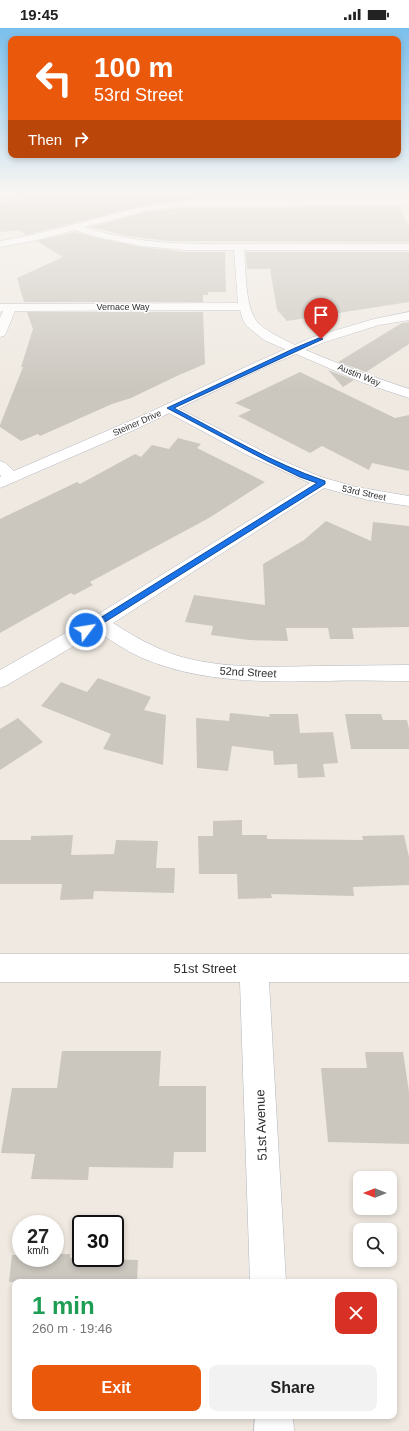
<!DOCTYPE html>
<html lang="en">
<head>
<meta charset="utf-8">
<style>
  body { margin:0; font-family:Helvetica,sans-serif; background:#f2f2f2; color:#222; height:100vh; display:flex; flex-direction:column; font-size:15px; white-space:nowrap }
  * { box-sizing:border-box; margin:0 }
  p { font-size:13px; color:#767676 }
  .icon { flex:none; width:22px; height:22px; fill:none; stroke:currentColor; stroke-width:2; stroke-linecap:round; stroke-linejoin:round }
  .map { position:relative; flex:1; overflow:hidden }
  .panel { position:absolute; left:12px; top:1251px; width:385px; height:140px; display:flex; flex-direction:column; background:#fff; border-radius:8px; box-shadow:0 2px 6px #0003 }
  .panel>* { flex:none }
  .top-card { position:absolute; left:8px; top:8px; width:393px; height:122px; border-radius:8px; box-shadow:0 2px 6px #0003; background:#ea580c; color:#fff; overflow:hidden }
  .needle { width:26px; rotate:270deg }
  .controls { position:absolute; left:353px; top:1143px; display:grid; gap:8px }
  .controls a { display:grid; place-items:center; width:44px; height:44px; border-radius:8px; background:#fff; box-shadow:0 2px 6px #0003; font-size:20px }
  .speed { position:absolute; left:12px; top:1187px; display:flex; gap:8px; font-size:20px; font-weight:700; text-align:center }
  .speed>* { display:grid; place-content:center; width:52px; height:52px; border-radius:50%; background:#fff; box-shadow:0 2px 6px #0003; line-height:1 }
  .speed small { font-size:10px; font-weight:400 }
  .speed .limit { border:2px solid #111; border-radius:6px; background:#fff; color:#111 }
  .pin { position:absolute; display:grid; place-items:center; width:34px; height:34px; color:#fff; margin:-41px -17px; border-radius:50% 50% 50% 0; rotate:-45deg; box-shadow:0 0 4px #0007 }
  .pin .icon { rotate:45deg }
  .me { position:absolute; width:44px; margin:-22px; rotate:59deg; stroke-linejoin:round; filter:drop-shadow(0 0 3px #0008) }
  .turn { display:flex; align-items:center; gap:14px; height:84px; padding:0 20px; font-size:18px }
  .turn .icon { width:52px; height:52px; stroke-width:2.5 }
  .turn b { display:block; font-size:28px; line-height:34px }
  .then { display:flex; align-items:center; height:38px; padding:0 20px; background:#0003; gap:8px; font-size:15px }
  .round { display:grid; place-items:center; flex:none; width:42px; height:42px; border-radius:8px; background:#f2f2f2 }
  .overview { display:flex; align-items:center; justify-content:space-between; height:68px; padding:0 20px }
  h1 { font-size:24px; font-weight:800; line-height:30px; color:#1e9e55 }
  .primary-button { display:flex; gap:8px; margin-top:auto; padding:8px 20px }
  .primary-button a { flex:1; height:46px; border-radius:8px; background:#ea580c; color:#fff; font-size:16px; font-weight:800; line-height:46px; text-align:center }
  .primary-button a+a { background:#f2f2f2; color:#222 }
  .status { display:flex; justify-content:space-between; align-items:center; height:28px; padding:0 20px; background:#fff; direction:ltr }
  .status svg { height:11px; fill:currentColor }
  .map>svg:first-child { display:block }
  .building { fill:#cbc7bf }
  .lines { fill:none; stroke-linecap:round; stroke-linejoin:round }
  .street-casing { stroke:#b4b7c1; stroke-width:1 }
  .secondary-casing { stroke:#b4b7c1; stroke-width:1 }
  .street { fill:#fff; fill-rule:evenodd }
  .secondary { fill:#fff; fill-rule:evenodd }
  .route { fill:#1a73e8; stroke:#114b97 }
  .labels { text-anchor:middle; dominant-baseline:central; stroke-width:3; stroke-linejoin:round; paint-order:stroke }
  .far-street-label { font-size:9px; fill:#2e2e2e; stroke:#fff }
  .street-label { font-size:11px; fill:#2e2e2e; stroke:#fff }
  .near-street-label { font-size:13px; fill:#2e2e2e; stroke:#fff }
</style>
</head>
<body>
<div class="status"><b>19:45</b><svg viewBox="0 0 49 12"><path d="M0 12V9h3v3zM5 12V6h3v6zM10 12V3h3v9zM15 12V0h3v12zM26 1h20v11H26zM47 4h2v5h-2z"/></svg></div>
<div class="map">
<svg width="409" height="1403" viewBox="0 0 409 1403">
  <rect width="100%" height="100%" fill="#efe9e1"/>
  <!-- building -->
  <g class="building">
    <path d="M58,164H392L395,170H200L149,176L26,207L19,202L0,204V176Z"/>
    <path d="M399,179L409,199V214L169,213L127,208L91,199L146,184L180,180Z"/>
    <path d="M75,204L97,210L141,219L186,224H225L226,264H208V267H203V274H24L17,250L63,229L37,213Z"/>
    <path d="M246,224H409V274L287,293L277,282L270,241H247Z"/>
    <path d="M27,284H203L205,336L179,347L131,370L112,376L40,408L38,406L21,413L0,399V397L23,339H21L33,301Z"/>
    <path d="M409,294V316L366,344L338,334L402,295Z"/>
    <path d="M328,342L354,352L343,359Z"/>
    <path d="M300,344L395,390L409,387V443L372,435L369,442L322,418L310,425L238,388L251,382L235,375Z"/>
    <path d="M178,410L201,416L197,420L265,454L209,490L90,554L93,557L74,567L71,565L0,605V491L77,454L80,456L135,426L141,429L152,417L169,421Z"/>
    <path d="M326,493L371,513L373,494L409,498V599L352,600L354,611H330L328,600H286L288,613L249,612L211,607L213,598L185,594L194,567L265,577L263,536L304,512Z"/>
    <path d="M98,650L151,669L144,682L166,687L163,737L103,721L111,706L41,678L61,654L87,664Z"/>
    <path d="M230,685L270,689L269,686H298L300,705L333,704L338,735L323,736L325,749L298,750L297,736L274,737L273,723L232,718L228,743L197,740L196,690L229,693Z"/>
    <path d="M345,686H381L383,692H407L409,701V721H351Z"/>
    <path d="M18,690L43,714L0,742V701Z"/>
    <path d="M242,792V807H267V811L363,812L362,808L404,807L409,829V857L353,859L354,868L271,866L272,870L238,871L237,846H199L198,808H213V793Z"/>
    <path d="M73,807L71,827L114,826L116,812L158,813L156,840H175L174,865L94,863L93,871L60,872L62,856H0V812H31V808Z"/>
    <path d="M62,1023H161L159,1058H206V1124H174L173,1140L89,1139L88,1152L31,1151L35,1126L1,1125L12,1060H57Z"/>
    <path d="M365,1024H403L409,1064V1116L328,1114L321,1040H367Z"/>
    <path d="M55,1226H70V1230L138,1232L137,1254H9L12,1227H21V1230H55Z"/>
  </g>
  <g class="lines">
    <!-- street casing -->
    <g class="street-casing">
      <g id="street">
        <path d="M0,164H18L17,166L0,170Z"/>
        <path d="M200,171H409V177L180,178L146,183L85,199C140,218 197,216 254,216C305,216 357,216 409,216V222H244C246,242 245,274 255,291C266,312 382,352 409,361V370L361,354L264,312L247,298L243,292L240,282L15,283L6,305L4,308L0,309V290L3,283L0,284V276L238,275L234,222H186L141,218L97,209L75,202L37,212L0,219V213C69,202 130,175 200,171Z"/>
        <path d="M170,376L274,429L321,449L356,459L409,468V478L368,472L324,460L113,595C133,608 153,619 175,627C220,641 271,639 318,638C348,638 379,637 409,637V653C382,653 354,652 327,653C263,654 199,655 140,629C125,622 112,613 98,604L7,657L0,660V642L92,590L310,455L247,427L165,383L163,380L165,377Z"/>
        <path d="M0,433C8,435 14,443 19,450L17,453C8,455 5,453 0,447Z"/>
        <path d="M0,926H409V954H269L286,1254H250L240,954H0Z"/>
        <path d="M255,1388H293L294,1403H254Z"/>
      </g>
    </g>
    <!-- secondary casing -->
    <g class="secondary-casing">
      <path id="secondary" d="M409,284V292L379,297L322,315L263,340L134,402L0,460V449L146,386L254,335L313,309L374,291Z"/>
    </g>
    <!-- street -->
    <use href="#street" class="street"/>
    <!-- secondary -->
    <use href="#secondary" class="secondary"/>
  </g>
  <!-- sky -->
  <linearGradient id="sky" x2="0" y2="1"><stop stop-color="#7abfeb"/><stop offset="0.45" stop-color="#f8f5f2"/><stop offset="1" stop-color="#f8f5f2" stop-opacity="0"/></linearGradient>
  <rect width="409" height="361" fill="url(#sky)"/>
  <!-- route -->
  <path class="route" d="M319,310L323,311L174,380C224,406 272,435 325,453V456L89,604H84V600L317,455L300,449L267,433L167,380L295,320Z"/>
  <g class="labels">
    <!-- far-street labels -->
    <g class="far-street-label">
      <text x="123" y="279">Vernace Way</text>
      <text transform="translate(359 347) rotate(22)">Austin Way</text>
      <text transform="translate(137 395) rotate(-24)">Steiner Drive</text>
      <text transform="translate(364 465) rotate(12)">53rd Street</text>
    </g>
    <!-- street labels -->
    <g class="street-label">
      <text transform="translate(248 644) rotate(3)">52nd Street</text>
    </g>
    <!-- near-street labels -->
    <g class="near-street-label">
      <text x="205" y="940">51st Street</text>
      <text transform="translate(261 1097) rotate(-92)">51st Avenue</text>
    </g>
  </g>
</svg>
<div class="controls">
<a><svg class="needle" viewBox="-14 -14 28 28"><path d="M0-13l5 13h-10z" fill="#e53935"/><path d="M0 13l5-13h-10z" fill="#767676"/></svg></a>
<a><svg class="icon" aria-label="search" viewBox="0 0 24 24"><circle cx="10" cy="10" r="6"/><path d="M15 15l6 6"/></svg></a>
</div>
<div class="speed"><div>27<small>km/h</small></div><div class="limit">30</div></div>
<div class="pin" style="left:321px;top:311px;background:#d93025"><svg class="icon" aria-label="arrive" viewBox="0 0 24 24"><path d="M6 21V4h12l-3 4 3 4H6"/></svg></div>
<svg class="me" style="left:86px;top:602px" viewBox="-20 -20 40 40"><circle r="17" fill="#1a73e8" stroke="#fff" stroke-width="3"/><path d="M0-11L8 9 0 5-8 9z" fill="#fff"/></svg>
<div class="top-card">
<div class="turn"><svg class="icon" aria-label="left" viewBox="0 0 24 24"><path d="M17 20v-9H6M10 6l-5 5 5 5"/></svg><div><b>100 m</b>53rd Street</div></div>
<div class="then">Then<svg class="icon" aria-label="right" viewBox="0 0 24 24"><path d="M7 20v-9h11M14 6l5 5-5 5"/></svg></div>
</div>
<section class="panel">
<div class="overview"><div><h1>1 min</h1><p>260 m · 19:46</p></div><a class="round" style="background:#d93025;color:#fff"><svg class="icon" aria-label="close" viewBox="0 0 24 24"><path d="M6 6l12 12M18 6L6 18"/></svg></a></div>
<div class="primary-button"><a>Exit</a><a>Share</a></div>
</section>
</div>
</body>
</html>
